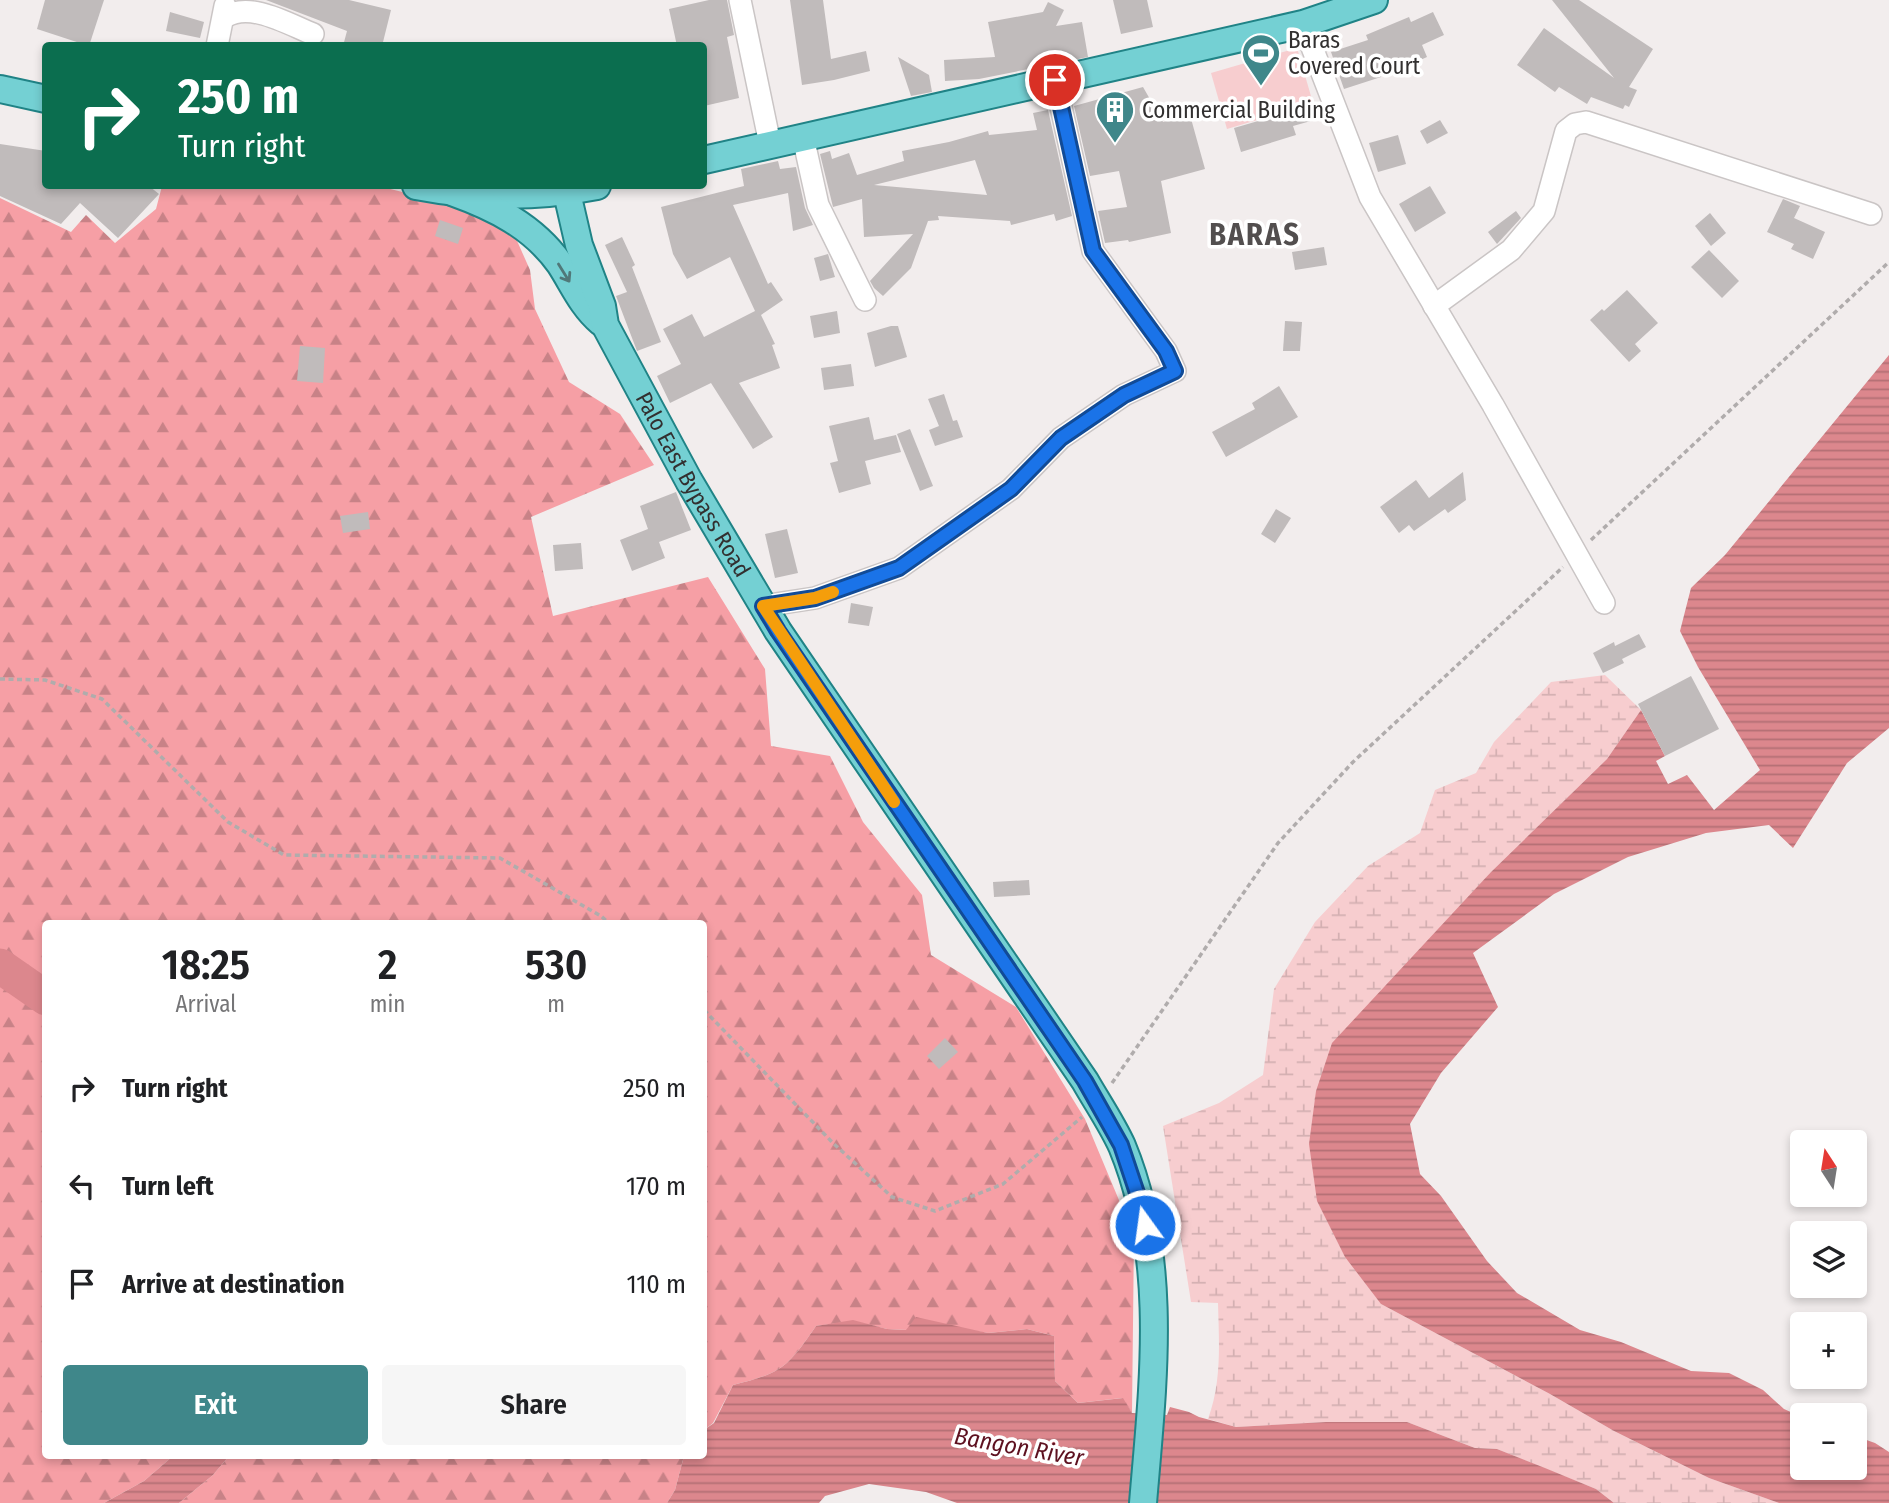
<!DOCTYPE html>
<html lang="en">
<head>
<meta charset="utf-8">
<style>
  body { margin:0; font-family:"Fira Sans Condensed",sans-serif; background:#f6f6f6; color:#202124; height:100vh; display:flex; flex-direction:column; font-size:26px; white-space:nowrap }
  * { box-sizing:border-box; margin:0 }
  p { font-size:23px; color:#757577 }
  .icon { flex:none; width:38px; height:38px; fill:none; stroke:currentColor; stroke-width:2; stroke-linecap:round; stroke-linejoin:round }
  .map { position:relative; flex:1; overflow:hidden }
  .panel { position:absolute; left:42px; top:920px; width:665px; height:539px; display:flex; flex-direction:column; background:#fff; border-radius:7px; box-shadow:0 4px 10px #0003 }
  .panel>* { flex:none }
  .banner { position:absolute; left:42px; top:42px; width:665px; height:147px; border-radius:7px; box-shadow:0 4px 10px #0003; background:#0b6e4f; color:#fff; overflow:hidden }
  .needle { width:46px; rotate:348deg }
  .tools { position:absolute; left:1790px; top:1130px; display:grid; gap:14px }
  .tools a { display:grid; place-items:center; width:77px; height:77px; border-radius:7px; background:#fff; box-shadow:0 4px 10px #0003; font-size:35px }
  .pin { position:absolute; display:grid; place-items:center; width:60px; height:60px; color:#fff; margin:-30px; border:4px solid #fff; border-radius:50%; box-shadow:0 2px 7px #0007 }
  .me { position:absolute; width:77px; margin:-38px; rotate:346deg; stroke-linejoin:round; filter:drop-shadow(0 0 5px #0008) }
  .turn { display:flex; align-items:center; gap:24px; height:147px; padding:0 21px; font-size:32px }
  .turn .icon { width:91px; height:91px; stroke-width:2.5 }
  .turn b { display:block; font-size:49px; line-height:60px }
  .eta { display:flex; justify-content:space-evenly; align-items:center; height:119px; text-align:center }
  .eta b { font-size:42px; font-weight:600; line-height:49px }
  .primary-button { display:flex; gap:14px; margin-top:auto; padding:14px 21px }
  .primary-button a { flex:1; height:80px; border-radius:7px; background:#3f878a; color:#fff; font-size:28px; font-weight:600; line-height:80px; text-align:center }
  .primary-button a+a { background:#f6f6f6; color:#202124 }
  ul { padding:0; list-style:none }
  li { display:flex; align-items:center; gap:21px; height:98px; padding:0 21px }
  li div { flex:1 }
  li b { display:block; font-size:26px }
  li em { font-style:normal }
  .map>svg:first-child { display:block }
  .forest { fill:url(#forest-firs) }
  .wetland { fill:url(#wetland-marsh) }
  .green { fill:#f7cdcf }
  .water { fill:url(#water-rules) }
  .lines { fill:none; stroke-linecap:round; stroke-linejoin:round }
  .river { stroke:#dc878d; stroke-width:35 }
  .building { fill:#c0bbbb; fill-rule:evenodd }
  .minor-casing { stroke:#cac5c5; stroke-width:24 }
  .major-casing { stroke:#208386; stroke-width:30 }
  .path { stroke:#b0acac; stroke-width:3.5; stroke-dasharray:5 3.5; stroke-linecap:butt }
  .minor { stroke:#fff; stroke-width:21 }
  .major { stroke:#74d0d3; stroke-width:26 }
  .oneway { stroke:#507879 }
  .route-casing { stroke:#114b97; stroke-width:18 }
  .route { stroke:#1a73e8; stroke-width:12 }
  .slow { stroke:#f59e0b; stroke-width:12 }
  .labels { text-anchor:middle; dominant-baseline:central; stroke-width:7; stroke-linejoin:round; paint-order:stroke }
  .poi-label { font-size:23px; fill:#323030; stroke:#fff; text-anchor:start }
  .street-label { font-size:23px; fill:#323030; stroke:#fff }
  .water-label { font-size:24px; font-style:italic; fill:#5d1120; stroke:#fff }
  .district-label { font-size:30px; font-weight:bold; letter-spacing:2px; fill:#524e4e; stroke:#fff }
</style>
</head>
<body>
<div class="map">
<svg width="1889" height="1503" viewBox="0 0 1889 1503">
  <defs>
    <pattern id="forest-firs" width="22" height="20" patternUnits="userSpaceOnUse" patternTransform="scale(1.75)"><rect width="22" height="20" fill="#f69fa5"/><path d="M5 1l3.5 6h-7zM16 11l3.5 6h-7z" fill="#c88287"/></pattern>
    <pattern id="wetland-marsh" width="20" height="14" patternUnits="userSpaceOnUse" patternTransform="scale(1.75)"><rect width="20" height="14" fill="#f7cdcf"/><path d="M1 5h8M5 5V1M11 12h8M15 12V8" fill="none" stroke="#d4b0b2"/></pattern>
    <pattern id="water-rules" width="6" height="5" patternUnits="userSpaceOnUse" patternTransform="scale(1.75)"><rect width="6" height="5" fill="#dc878d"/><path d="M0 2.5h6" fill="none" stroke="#b36f74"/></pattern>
  </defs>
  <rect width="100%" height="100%" fill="#f2eded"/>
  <!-- forest -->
  <g class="forest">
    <path d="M162,186H378L484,212L514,234L530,270L535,309L569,382L620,414L654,465L531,517L553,616L708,577L765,669L771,746L830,756L863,822L922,895L931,955L1016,1007L1085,1119L1134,1236L1132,1413L1122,1398L1078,1403L1055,1381L1054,1336L1027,1329L988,1333L964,1329L907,1330L887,1329L853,1321L816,1326C787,1368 782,1373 733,1385L713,1423L704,1430V924H46L45,995L11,975L45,1003L46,1456H173L144,1481L104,1503H0V198L71,232L86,215L115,243L156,209Z"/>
    <path d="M229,1456H684L675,1490L667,1503H179L213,1475Z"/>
  </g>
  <!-- wetland -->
  <path class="wetland" d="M1605,675L1641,710L1607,759L1491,872L1431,939L1381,1304L1550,1394L1614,1431L1709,1478L1779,1503H1614L1596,1489L1497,1449L1475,1448L1407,1422H1326L1236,1427L1208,1419C1222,1381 1219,1343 1218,1303L1191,1302L1163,1126L1219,1103L1263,1075L1274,989L1315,922L1368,866L1420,833L1435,790L1476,773L1494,742L1551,682Z"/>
  <!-- green -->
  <path class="green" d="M1297,48L1313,103L1227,129L1211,73Z"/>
  <!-- water -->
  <g class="water">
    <path d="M1889,355V728L1847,763L1793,848L1769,825L1706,833L1628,857L1554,894L1473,953L1498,1007L1441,1073L1410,1124L1420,1174L1441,1196L1487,1261L1517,1293L1580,1330L1621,1342L1691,1371L1729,1373L1763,1390L1784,1409L1802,1417V1468H1855V1436L1875,1443L1889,1452V1503H1779L1709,1478L1614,1431L1550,1394L1381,1304L1345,1257L1317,1201L1309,1144L1316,1091L1332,1043L1491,872L1607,759L1641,710L1665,756L1656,761L1668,784L1687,775L1714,810L1760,770L1698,667L1680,631L1691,588L1725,555Z"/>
    <path d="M916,1317L988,1333L1027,1329L1054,1336L1055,1381L1078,1403L1123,1398L1132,1413L1167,1415L1170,1407L1189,1412L1199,1417L1236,1427L1326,1422H1407L1475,1448L1497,1449L1545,1468L1596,1489L1614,1503H957L926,1492L869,1484L825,1496L819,1503H667L675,1490L684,1456H704V1430L714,1423L733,1385C782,1373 787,1368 816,1326L853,1320L887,1329L906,1330Z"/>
    <path d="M173,1456H229L213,1475L179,1503H104L144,1481Z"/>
  </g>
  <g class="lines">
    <!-- river -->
    <path class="river" d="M0,966L46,998"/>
  </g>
  <!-- building -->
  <g class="building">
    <path d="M45,0H104L89,46L37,29Z"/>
    <path d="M266,0H349L391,10L382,46H343L347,31Z"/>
    <path d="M709,0H727L734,35L727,37L739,98L704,106V46H677L669,9Z"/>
    <path d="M790,0H823L831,59L866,51L870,71L834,80L802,85Z"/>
    <path d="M1113,0H1147L1153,27L1121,34Z"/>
    <path d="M1552,0H1579L1653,49L1629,87L1637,90L1629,107L1625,105L1623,109L1591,97L1587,104L1559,87L1555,92L1517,65L1544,28L1614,78Z"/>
    <path d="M1048,2L1064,10L1056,26L1082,22L1088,57L979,79L945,81L944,60L995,57L988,22L1043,12Z"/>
    <path d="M170,12L204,22L200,38L166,31Z"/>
    <path d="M1433,12L1444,35L1422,45L1427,57L1387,75L1384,68L1379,70L1381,77L1344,89L1331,52L1368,40L1366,35L1409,17L1411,22Z"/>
    <path d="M898,57L929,75L932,92L911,96Z"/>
    <path d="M1143,87L1163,122L1190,115L1205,169L1161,181L1171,233L1129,242L1128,240L1105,243L1098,211L1127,207L1119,171L1090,176L1074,106Z"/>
    <path d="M1320,103L1325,117L1293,126L1296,135L1241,152L1234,128Z"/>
    <path d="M1048,110L1072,216L1056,221L1054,214L1011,225L1010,221L938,216L939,220L928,221L911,268L883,296L874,288L870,281L913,234L864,237L862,199L833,207L820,154L830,151L832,159L849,153L857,175L904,161L902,151L949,142L988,131L989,135L1037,130L1033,113ZM975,160L987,195L874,185Z"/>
    <path d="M1440,120L1448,133L1427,144L1420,131Z"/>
    <path d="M1398,135L1406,164L1378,172L1369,143Z"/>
    <path d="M0,144L46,151V186H149L159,194L118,238L80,203L61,224L0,196Z"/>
    <path d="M778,161L780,169L796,167L805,208L813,225L793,231L788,193L733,205L768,284L771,282L783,300L761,315L775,344L772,345L780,368L739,383L773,437L753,449L711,383L670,403L657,376L681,364L663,329L692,314L704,337L755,311L730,257L687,279L673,254L661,207L744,186L741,169Z"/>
    <path d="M1430,186L1446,213L1415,232L1399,204Z"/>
    <path d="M1783,199L1800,206L1794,218L1825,232L1813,259L1791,249L1794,244L1767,232Z"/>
    <path d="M1516,211L1521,218L1497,244L1488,232Z"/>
    <path d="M1710,213L1726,233L1711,246L1695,226Z"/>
    <path d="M440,220L463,228L458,244L435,236Z"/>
    <path d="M622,237L635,265L632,267L661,342L637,351L616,296L627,292L605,245Z"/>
    <path d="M1324,247L1327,265L1295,270L1292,252Z"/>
    <path d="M1709,250L1739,281L1722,298L1691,267Z"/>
    <path d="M828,254L835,277L820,281L814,258Z"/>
    <path d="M1627,290L1658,323L1635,344L1641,351L1629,362L1590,320L1602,309L1604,311Z"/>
    <path d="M837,311L840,333L814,338L810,316Z"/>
    <path d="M1285,321L1302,322L1300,351H1283Z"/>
    <path d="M891,326H898L907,357L875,367L867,333Z"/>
    <path d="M300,346L325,348L323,383L297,381Z"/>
    <path d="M851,364L854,386L824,390L821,368Z"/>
    <path d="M1279,386L1298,417L1226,457L1212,432L1255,409L1252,403Z"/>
    <path d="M944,394L953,421L957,420L963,437L935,446L929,430L939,426L928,399Z"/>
    <path d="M869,417L874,440L896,435L901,452L865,461L871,484L839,493L830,463L838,461L829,426Z"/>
    <path d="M910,429L933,486L920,491L897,434Z"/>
    <path d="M1463,472L1466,500L1448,513L1445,509L1414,531L1409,525L1399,533L1380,507L1416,480L1429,498Z"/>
    <path d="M676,492L691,530L659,542L665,558L632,571L620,540L648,529L640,506Z"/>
    <path d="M1276,509L1291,518L1275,543L1261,534Z"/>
    <path d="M368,512L370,529L343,533L340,516Z"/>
    <path d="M787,529L798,573L775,578L765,534Z"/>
    <path d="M581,543L583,569L555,571L553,545Z"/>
    <path d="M851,603L873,607L869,626L848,623Z"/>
    <path d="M1639,634L1646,647L1622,659L1624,663L1603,673L1593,653L1614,642L1615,646Z"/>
    <path d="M1691,676L1719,729L1665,756L1638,704Z"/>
    <path d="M1029,880L1030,895L994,897L993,882Z"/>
    <path d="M945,1038L958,1052L939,1069L927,1056Z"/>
  </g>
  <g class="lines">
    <!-- minor casing -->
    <g class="minor-casing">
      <g id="minor">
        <path d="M740,0L770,144"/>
        <path d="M225,17C250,1 288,24 313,34"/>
        <path d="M1303,24L1370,197L1493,405L1604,603"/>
        <path d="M217,46L225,6"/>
        <path d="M803,137L818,205L865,300"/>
        <path d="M1434,306L1511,250L1544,211L1566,131L1575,124L1586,122L1871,214"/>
        <path d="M763,606L815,598L899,568L1011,489L1061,438L1124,395L1175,371L1166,351L1093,251L1055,80"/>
      </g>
    </g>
    <!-- major casing -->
    <g class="major-casing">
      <g id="major">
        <path d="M0,89L46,99"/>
        <path d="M704,160L1303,24L1374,0"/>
        <path d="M416,186C478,198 536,198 597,186"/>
        <path d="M452,192C494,207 533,226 560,264C573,284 582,306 601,322"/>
        <path id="s1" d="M567,193L579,245L602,306L605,325L689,481L778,631L1085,1081C1097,1102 1112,1124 1122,1146C1169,1259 1153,1384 1143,1503"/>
      </g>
    </g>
    <!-- path -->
    <g class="path">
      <path d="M1591,540L1889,262"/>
      <path d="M0,679L45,680L102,699L228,822L284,855L500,858L601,916L610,924"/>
      <path d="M704,1010L834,1144L892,1197L935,1211L1003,1184L1082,1117"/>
      <path d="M1112,1083L1278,843L1353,762L1563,567"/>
    </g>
    <!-- minor -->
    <use href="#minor" class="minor"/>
    <!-- major -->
    <use href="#major" class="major"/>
  </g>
  <!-- one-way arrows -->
  <defs><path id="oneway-shaft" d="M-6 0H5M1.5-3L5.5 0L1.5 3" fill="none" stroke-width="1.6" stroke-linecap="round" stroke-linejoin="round" transform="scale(1.75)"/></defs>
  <use class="oneway" href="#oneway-shaft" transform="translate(564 273) rotate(58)"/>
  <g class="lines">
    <!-- route casing -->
    <g class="route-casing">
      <path id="route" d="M1055,80L1093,251L1166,351L1175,371L1124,395L1061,438L1011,489L899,568L815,598L763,606L778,631L1085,1081L1121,1145L1141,1205L1145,1225"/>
    </g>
    <!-- route -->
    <use href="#route" class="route"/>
    <!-- slow -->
    <path class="slow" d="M833,592L815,598L763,606L894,802"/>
  </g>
  <!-- icons -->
  <defs>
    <g id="stadium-pin" transform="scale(2.0125)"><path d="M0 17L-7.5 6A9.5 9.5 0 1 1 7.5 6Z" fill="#3f878a" stroke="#fff"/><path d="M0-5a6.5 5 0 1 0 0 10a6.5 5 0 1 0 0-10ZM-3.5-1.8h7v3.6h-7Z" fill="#fff"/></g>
    <g id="building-pin" transform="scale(2.0125)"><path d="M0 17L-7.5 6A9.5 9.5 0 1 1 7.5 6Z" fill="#3f878a" stroke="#fff"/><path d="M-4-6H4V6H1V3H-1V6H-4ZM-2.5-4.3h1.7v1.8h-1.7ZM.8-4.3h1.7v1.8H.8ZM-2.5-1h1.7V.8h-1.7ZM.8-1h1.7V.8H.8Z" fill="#fff"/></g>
  </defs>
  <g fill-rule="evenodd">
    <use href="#stadium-pin" x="1261" y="53"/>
    <use href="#building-pin" x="1115" y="110"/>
  </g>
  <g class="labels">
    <!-- poi labels -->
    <g class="poi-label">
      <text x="1288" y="40">Baras<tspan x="1288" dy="26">Covered Court</tspan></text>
      <text x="1142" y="110">Commercial Building</text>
    </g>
    <!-- street labels -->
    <g class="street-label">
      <text stroke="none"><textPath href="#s1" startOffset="320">Palo East Bypass Road</textPath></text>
    </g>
    <!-- water labels -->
    <g class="water-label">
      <text transform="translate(1019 1447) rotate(10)">Bangon River</text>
    </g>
    <!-- district labels -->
    <g class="district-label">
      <text x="1255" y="235">BARAS</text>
    </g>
  </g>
</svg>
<div class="tools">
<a><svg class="needle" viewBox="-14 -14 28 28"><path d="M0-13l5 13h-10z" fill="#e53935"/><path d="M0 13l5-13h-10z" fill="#757577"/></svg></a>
<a><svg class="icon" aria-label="layers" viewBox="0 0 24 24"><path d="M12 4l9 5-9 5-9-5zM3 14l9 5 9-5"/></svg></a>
<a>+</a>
<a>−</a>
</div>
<div class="pin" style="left:1055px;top:80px;background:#d93025"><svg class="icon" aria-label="arrive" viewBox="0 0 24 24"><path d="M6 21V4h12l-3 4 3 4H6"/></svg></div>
<svg class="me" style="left:1145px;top:1225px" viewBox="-20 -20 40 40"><circle r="17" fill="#1a73e8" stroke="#fff" stroke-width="3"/><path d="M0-11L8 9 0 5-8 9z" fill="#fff"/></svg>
<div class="banner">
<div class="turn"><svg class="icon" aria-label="right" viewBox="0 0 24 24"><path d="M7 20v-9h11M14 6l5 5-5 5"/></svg><div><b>250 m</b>Turn right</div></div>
</div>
<section class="panel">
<div class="eta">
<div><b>18:25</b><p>Arrival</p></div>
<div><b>2</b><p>min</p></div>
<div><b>530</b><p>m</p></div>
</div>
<ul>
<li><svg class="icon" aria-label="right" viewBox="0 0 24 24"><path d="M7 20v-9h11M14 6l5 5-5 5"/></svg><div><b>Turn right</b></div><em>250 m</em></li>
<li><svg class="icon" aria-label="left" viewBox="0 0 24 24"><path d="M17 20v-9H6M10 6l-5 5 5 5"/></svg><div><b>Turn left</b></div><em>170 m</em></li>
<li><svg class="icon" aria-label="arrive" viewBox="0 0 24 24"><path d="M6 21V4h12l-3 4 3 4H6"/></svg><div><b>Arrive at destination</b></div><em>110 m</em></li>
</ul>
<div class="primary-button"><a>Exit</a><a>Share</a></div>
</section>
</div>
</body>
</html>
